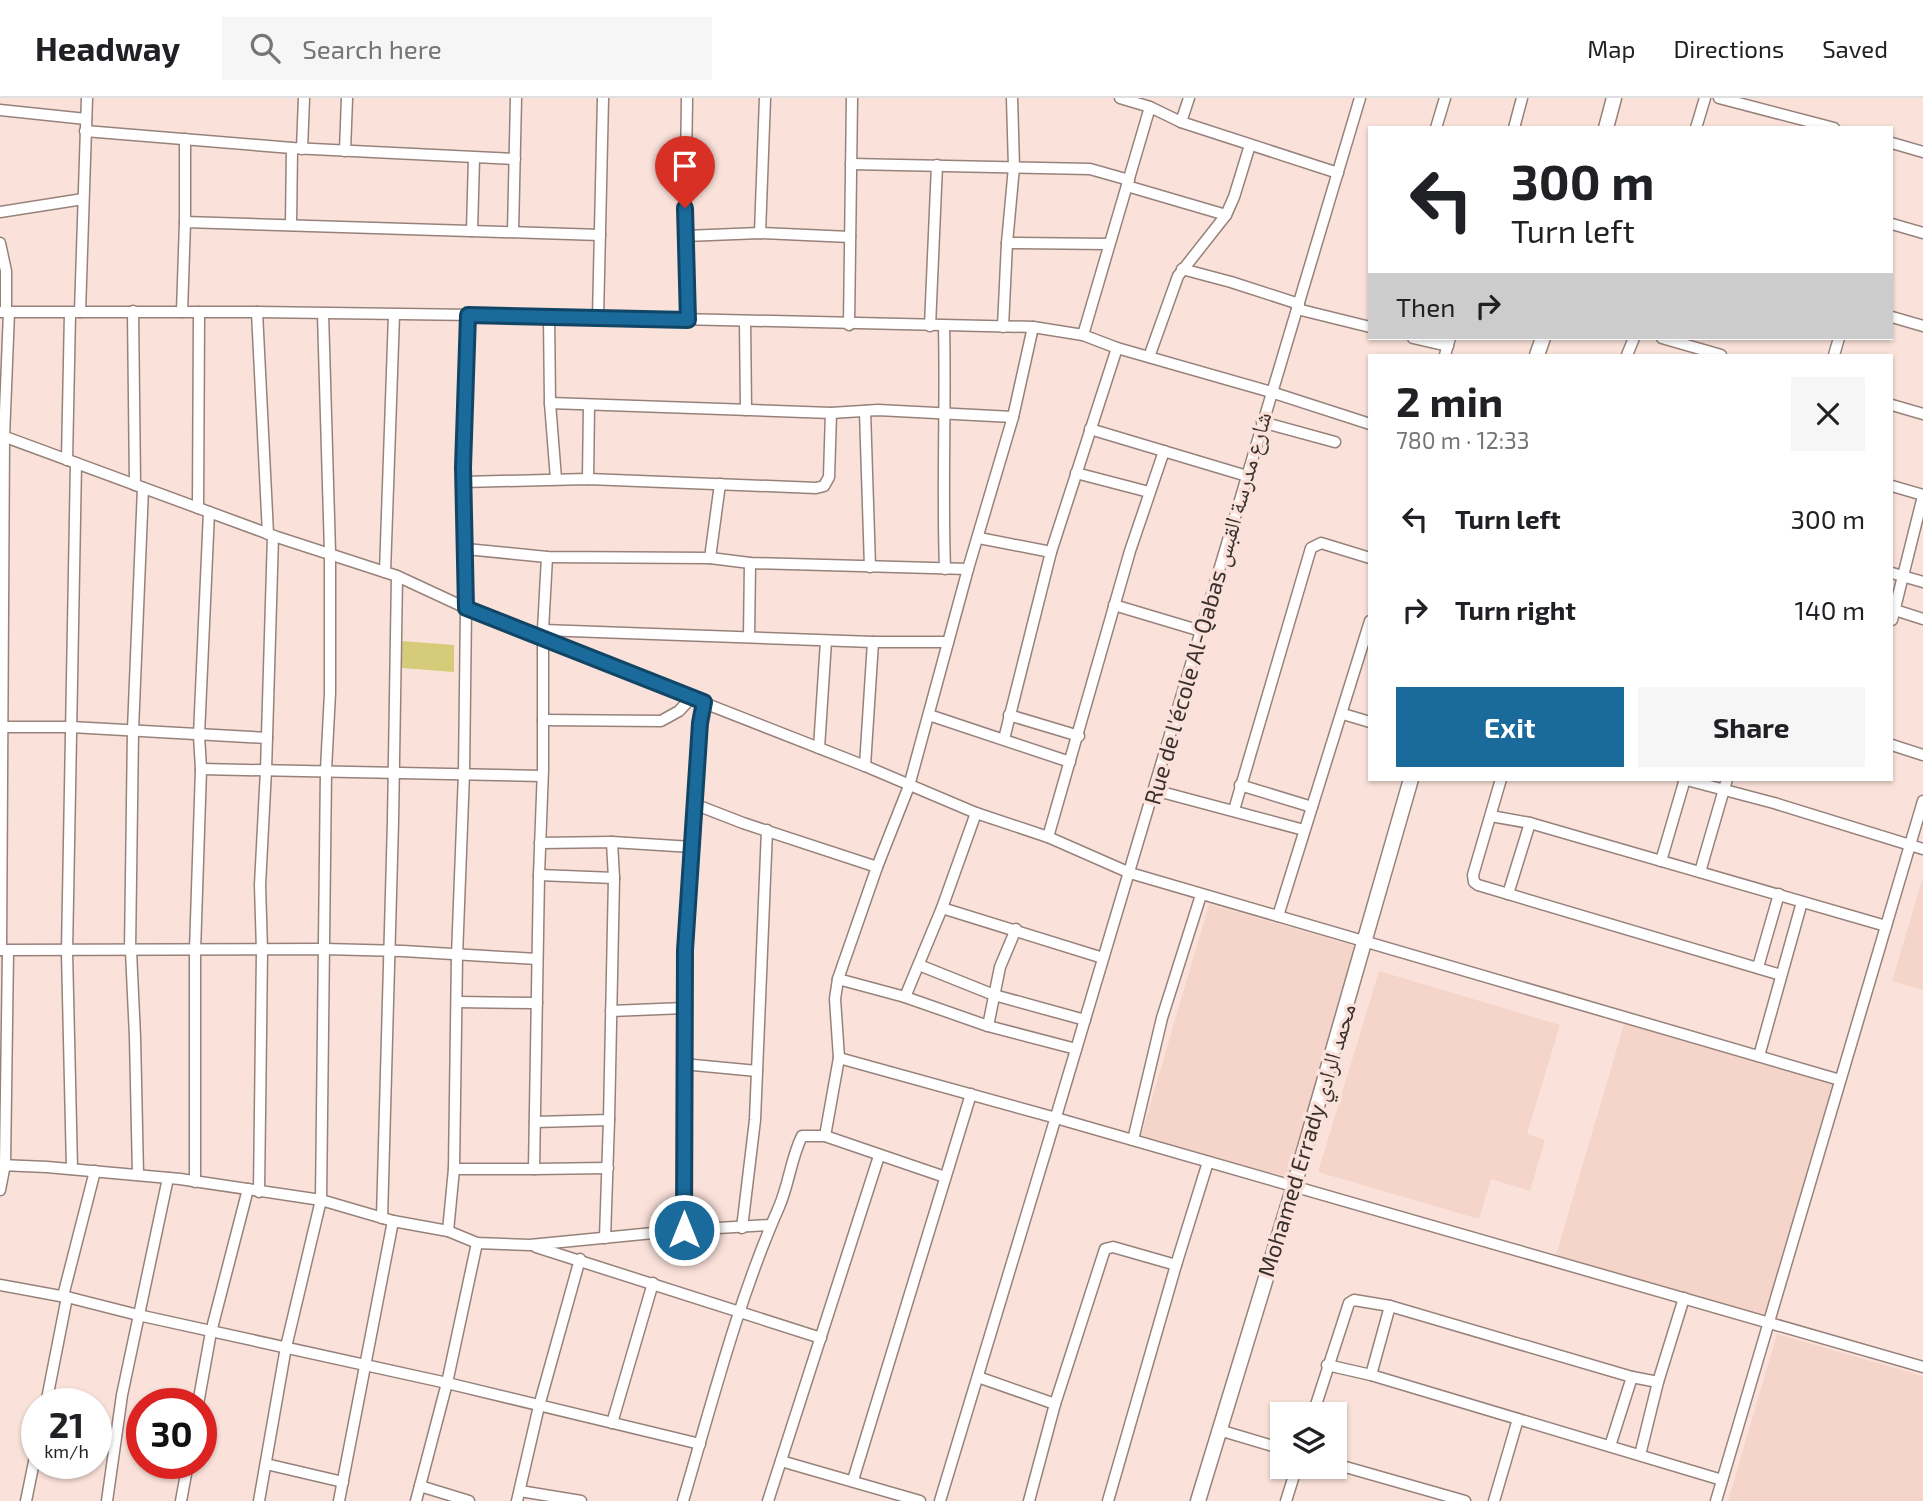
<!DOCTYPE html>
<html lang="en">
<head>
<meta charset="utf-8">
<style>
  body { margin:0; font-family:"Exo 2","Noto Naskh Arabic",sans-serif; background:#f6f6f6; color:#202124; height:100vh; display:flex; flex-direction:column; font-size:26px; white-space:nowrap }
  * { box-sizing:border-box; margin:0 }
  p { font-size:23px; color:#757577 }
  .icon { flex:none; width:38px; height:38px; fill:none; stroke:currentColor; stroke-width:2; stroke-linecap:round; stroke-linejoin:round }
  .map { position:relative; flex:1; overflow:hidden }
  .panel { position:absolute; left:1368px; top:256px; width:525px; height:427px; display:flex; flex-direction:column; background:#fff; border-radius:0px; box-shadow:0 2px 5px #0004 }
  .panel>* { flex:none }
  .top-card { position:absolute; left:1368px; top:28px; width:525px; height:214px; border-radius:0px; box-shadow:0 2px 5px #0004; background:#fff; color:#202124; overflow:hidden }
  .buttons { position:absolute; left:1270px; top:1304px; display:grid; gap:14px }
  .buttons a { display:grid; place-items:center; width:77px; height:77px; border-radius:0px; background:#fff; box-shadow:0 2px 5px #0004; font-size:35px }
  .speed { position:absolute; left:21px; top:1290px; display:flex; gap:14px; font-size:35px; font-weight:700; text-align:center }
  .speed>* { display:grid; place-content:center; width:91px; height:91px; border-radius:50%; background:#fff; box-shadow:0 2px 5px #0004; line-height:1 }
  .speed small { font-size:18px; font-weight:400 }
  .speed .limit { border:10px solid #d22; background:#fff; color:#111 }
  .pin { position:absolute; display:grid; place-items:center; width:60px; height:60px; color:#fff; margin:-72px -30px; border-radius:50% 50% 50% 0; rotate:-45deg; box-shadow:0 0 7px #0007 }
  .pin .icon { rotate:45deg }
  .me { position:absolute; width:77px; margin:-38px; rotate:0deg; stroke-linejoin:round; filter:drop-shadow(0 0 5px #0008) }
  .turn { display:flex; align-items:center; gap:24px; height:147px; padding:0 28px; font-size:32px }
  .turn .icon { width:91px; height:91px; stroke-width:2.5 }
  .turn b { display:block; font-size:49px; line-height:60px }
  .then { display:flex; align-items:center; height:66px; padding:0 28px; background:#0003; gap:14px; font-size:26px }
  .round { display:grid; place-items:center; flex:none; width:74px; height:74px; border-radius:0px; background:#f6f6f6 }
  .headline { display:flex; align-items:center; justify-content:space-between; height:119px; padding:0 28px }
  h1 { font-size:42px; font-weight:700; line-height:52px }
  .cta { display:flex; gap:14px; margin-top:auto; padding:14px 28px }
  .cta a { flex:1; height:80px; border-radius:0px; background:#1a6a9c; color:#fff; font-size:28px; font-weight:700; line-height:80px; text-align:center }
  .cta a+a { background:#f6f6f6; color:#202124 }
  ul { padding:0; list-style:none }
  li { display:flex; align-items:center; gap:21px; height:91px; padding:0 28px }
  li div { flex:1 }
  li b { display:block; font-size:26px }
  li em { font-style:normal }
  header { display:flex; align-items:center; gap:42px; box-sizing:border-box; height:98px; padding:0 35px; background:#fff; border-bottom:2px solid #e0e0e0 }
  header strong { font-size:33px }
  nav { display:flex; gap:38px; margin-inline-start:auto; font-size:24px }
  .search { width:490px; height:63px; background:#f6f6f6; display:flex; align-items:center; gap:18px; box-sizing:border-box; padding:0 24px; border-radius:0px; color:#757577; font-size:26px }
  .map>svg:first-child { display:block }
  .built { fill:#f5d5ca }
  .green { fill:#d5cb78 }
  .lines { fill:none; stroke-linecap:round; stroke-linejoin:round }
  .street-casing { stroke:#97827b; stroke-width:13 }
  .secondary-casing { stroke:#97827b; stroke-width:17 }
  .street { stroke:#fff; stroke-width:10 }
  .secondary { stroke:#fff; stroke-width:14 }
  .route-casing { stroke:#114565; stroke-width:18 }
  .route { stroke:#1a6a9c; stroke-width:12 }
  .labels { text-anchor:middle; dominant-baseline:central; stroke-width:7; stroke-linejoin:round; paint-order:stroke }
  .street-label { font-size:23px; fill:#3a312e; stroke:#fae2da }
</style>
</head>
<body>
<header>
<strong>Headway</strong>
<div class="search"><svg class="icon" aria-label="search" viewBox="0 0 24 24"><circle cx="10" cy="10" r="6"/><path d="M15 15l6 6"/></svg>Search here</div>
<nav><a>Map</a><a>Directions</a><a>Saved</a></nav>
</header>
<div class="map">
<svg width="1923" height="1403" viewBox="0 0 1923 1403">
  <rect width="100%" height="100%" fill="#fae2da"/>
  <!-- built -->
  <g class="built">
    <path d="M1923,779V892L1892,883Z"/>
    <path d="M1209,806L1358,849L1290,1080L1141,1038Z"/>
    <path d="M1379,873L1560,927L1527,1036L1545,1042L1530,1093L1491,1081L1479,1121L1318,1074Z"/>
    <path d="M1625,923L1835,984L1765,1218L1556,1157Z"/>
    <path d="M1777,1236L1923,1278V1403H1728Z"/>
  </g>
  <!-- green -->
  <path class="green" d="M402,543L454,547V574L402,570Z"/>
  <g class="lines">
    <!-- street casing -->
    <g class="street-casing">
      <g id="street">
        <path d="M687,0L685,138L688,221"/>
        <path d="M1120,0L1150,9L1181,24L1338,75"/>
        <path d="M1719,0L1834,30"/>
        <path d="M0,12L86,21"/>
        <path d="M1181,24L1189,0"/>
        <path d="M1436,30L1445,0"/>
        <path d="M1514,30L1522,0"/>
        <path d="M1696,30L1705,0"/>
        <path d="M85,33L292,50L515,61"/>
        <path d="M1892,45L1923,54"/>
        <path d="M302,51L304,0"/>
        <path d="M345,53L347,0"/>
        <path d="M851,66L1090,71L1129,82"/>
        <path d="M1127,88L1226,117"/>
        <path d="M0,114L83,101"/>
        <path d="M185,124V41"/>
        <path d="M1892,126L1923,135"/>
        <path d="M291,127L292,50"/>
        <path d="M472,133L474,60"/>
        <path d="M513,134L516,0"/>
        <path d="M760,135L765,0"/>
        <path d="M685,138L760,135L850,139"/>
        <path d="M0,145L6,173V214"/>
        <path d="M1007,145L1109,146"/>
        <path d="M1182,171L1231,184L1299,206"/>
        <path d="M1297,211L1370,229"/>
        <path d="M133,213L135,387"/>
        <path d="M0,214H257L549,218L1033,229L1083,237L1117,250L1271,294L1370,326"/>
        <path d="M80,214L87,0"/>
        <path d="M182,214L185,124L600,137"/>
        <path d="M257,214L268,436"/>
        <path d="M549,218L550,305L556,381"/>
        <path d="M1892,219L1923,228"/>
        <path d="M598,220L603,0"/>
        <path d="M745,223L746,312"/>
        <path d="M849,227L852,0"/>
        <path d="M930,228L937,67"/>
        <path d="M944,228C946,309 942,390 945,471"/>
        <path d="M1003,229L1007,145L1014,69L1012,0"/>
        <path d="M1083,237L1150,9"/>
        <path d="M1413,240L1448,248"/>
        <path d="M1662,240L1721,257"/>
        <path d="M1445,257L1450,240"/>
        <path d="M1627,257L1634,240"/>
        <path d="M1834,257L1839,240"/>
        <path d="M1149,259L1178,178L1226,117L1234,99L1250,47"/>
        <path d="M550,305L831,315L878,312L1013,319"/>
        <path d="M1892,307L1923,316"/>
        <path d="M865,313L870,469"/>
        <path d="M1262,324L1335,344"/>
        <path d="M1090,331L1247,378"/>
        <path d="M0,337L277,439L397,478L466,510L543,542L865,668L976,715L1048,739L1130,775L1840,982"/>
        <path d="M67,362L70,215"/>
        <path d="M1076,375L1149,394"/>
        <path d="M588,381L589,307"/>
        <path d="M463,384L588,381L816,390L824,388L829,379L831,315"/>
        <path d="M1892,388L1923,397"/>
        <path d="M198,410L199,214"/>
        <path d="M979,440L1051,454"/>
        <path d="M466,451L547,459L710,460L750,465L968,471"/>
        <path d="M710,460L720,386"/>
        <path d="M385,474L394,217"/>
        <path d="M1892,475L1923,484"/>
        <path d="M1114,507L1201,533"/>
        <path d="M1895,512L1923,521"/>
        <path d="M1892,522L1923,398"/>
        <path d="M543,532L873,544H948"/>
        <path d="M749,539L750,465"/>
        <path d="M1343,616L1370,624"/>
        <path d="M929,617L1070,664"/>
        <path d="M1009,617L1079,638"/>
        <path d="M543,622L661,623L679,613L692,599"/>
        <path d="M0,629H71L267,640"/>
        <path d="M1004,641L1051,454L1117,250"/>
        <path d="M1892,647L1923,657"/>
        <path d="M819,650L826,543"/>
        <path d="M865,668L873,544"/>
        <path d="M201,671L542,678"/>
        <path d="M1501,681L1473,777L1474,784L1478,787L1781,877"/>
        <path d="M1683,681L1774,705L1923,751"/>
        <path d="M1240,687L1312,709"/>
        <path d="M1154,692L1304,732"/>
        <path d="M694,706L743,725L877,769"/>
        <path d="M1234,712L1311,450L1321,445L1370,460"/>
        <path d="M1491,718L1530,725L1886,828"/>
        <path d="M1048,739L1130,453L1164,353"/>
        <path d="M612,744L614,780"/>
        <path d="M540,745L612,744L692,749"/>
        <path d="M1661,763L1685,681"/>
        <path d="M1700,774L1727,681"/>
        <path d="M1508,796L1530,725"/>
        <path d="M942,810L1103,860"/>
        <path d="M1278,818L1370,523"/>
        <path d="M0,852L324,851L403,853L537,861"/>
        <path d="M1,852L4,339L9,214"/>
        <path d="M130,853L133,632L143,390"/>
        <path d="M131,853L135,939L138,1077"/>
        <path d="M919,867L994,897L1085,922"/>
        <path d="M1758,869L1779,796"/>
        <path d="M838,881L905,899L988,928L1076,951"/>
        <path d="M905,899L942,810L976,715"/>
        <path d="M457,904L537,905"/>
        <path d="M611,913L684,910"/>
        <path d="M988,928L1000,869L1016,831"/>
        <path d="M1759,958L1802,804"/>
        <path d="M839,960L1056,1020L1923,1269"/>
        <path d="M683,966L757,973"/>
        <path d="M535,1024L609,1022L614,780L539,777"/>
        <path d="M825,1038L839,960L835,901L838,881L877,769L909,688L968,471L1013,319L1033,229"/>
        <path d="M1133,1042L1162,920L1201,797"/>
        <path d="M0,1067L47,1069L180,1081L321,1102L393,1123L448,1133L477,1145L530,1147L684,1132L770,1127"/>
        <path d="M72,1071L67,854L76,365"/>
        <path d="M454,1071H534L539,777L543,671V532L547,459"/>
        <path d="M534,1071L608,1070"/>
        <path d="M195,1084V853L201,671L199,637L209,414"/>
        <path d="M0,1092L5,1066L8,853"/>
        <path d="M259,1094L262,853L260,787L266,672L273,438"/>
        <path d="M382,1120L393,723L397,478"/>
        <path d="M742,1130L755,1022L767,732"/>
        <path d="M684,1132L685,852L700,625L704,604"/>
        <path d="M448,1133L454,1071L457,858L464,675L466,510L463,353L468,217"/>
        <path d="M605,1140L609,1022"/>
        <path d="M536,1149L821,1240"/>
        <path d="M0,1187L71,1200L138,1217L447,1285L700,1346"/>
        <path d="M63,1198L95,1073"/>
        <path d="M1327,1267L1371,1277L1722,1382"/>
        <path d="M1371,1277L1390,1208"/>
        <path d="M978,1279L1055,1306"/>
        <path d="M46,1306L67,1199"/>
        <path d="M198,1306L211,1234L248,1091"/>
        <path d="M1313,1316L1349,1205L1354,1202L1390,1208L1632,1279L1658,1284"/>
        <path d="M612,1325L653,1185"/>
        <path d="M1219,1332L1283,1351"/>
        <path d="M1610,1348L1632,1279"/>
        <path d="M1640,1357L1658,1284L1684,1200"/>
        <path d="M781,1363L920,1403"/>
        <path d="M266,1366L343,1384"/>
        <path d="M1335,1366L1465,1403"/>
        <path d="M853,1382L971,996"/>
        <path d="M420,1388L469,1403"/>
        <path d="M520,1393L581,1403"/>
        <path d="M26,1403L37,1349"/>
        <path d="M107,1403L122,1297L168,1080"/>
        <path d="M181,1403L188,1365"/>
        <path d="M259,1403L286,1249L321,1102L326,672L330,595V454L323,216"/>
        <path d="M339,1403L393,1123"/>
        <path d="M416,1403L447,1285L477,1145"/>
        <path d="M517,1403L539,1308L580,1161"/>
        <path d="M683,1403C712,1305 738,1202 779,1109C789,1086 791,1060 802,1038H825L945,1079"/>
        <path d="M768,1403L879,1058"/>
        <path d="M940,1403C1082,936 1220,468 1360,0"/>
        <path d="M1029,1403L1055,1306L1105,1151L1113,1149L1176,1167"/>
        <path d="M1108,1403L1176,1167L1208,1064"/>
        <path d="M1286,1403L1297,1368"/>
        <path d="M1494,1403L1518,1321"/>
        <path d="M1716,1403L1923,703"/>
      </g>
    </g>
    <!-- secondary casing -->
    <g class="secondary-casing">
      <g id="secondary">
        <path d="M1606,30L1614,0"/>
        <path d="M1537,257L1543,240"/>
        <path d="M1198,1403L1294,1088L1411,681"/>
      </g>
    </g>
    <!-- street -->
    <use href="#street" class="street"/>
    <!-- secondary -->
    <use href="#secondary" class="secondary"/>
  </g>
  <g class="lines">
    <!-- route casing -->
    <g class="route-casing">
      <path id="route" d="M684,1132L685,852L700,625L704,604L466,510L463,369L468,217L688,222L685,110"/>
    </g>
    <!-- route -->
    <use href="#route" class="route"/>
  </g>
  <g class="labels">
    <!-- street labels -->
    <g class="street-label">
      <text transform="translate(1207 510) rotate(-74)">Rue de l'école Al-Qabas شارع مدرسة القبس</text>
      <text transform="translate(1306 1042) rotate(-73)">Mohamed Errady محمد الرادي</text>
    </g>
  </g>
</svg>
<div class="buttons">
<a><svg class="icon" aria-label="layers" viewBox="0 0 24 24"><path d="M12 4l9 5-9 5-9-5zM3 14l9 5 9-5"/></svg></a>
</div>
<div class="speed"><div>21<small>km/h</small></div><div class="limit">30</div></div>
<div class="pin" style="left:685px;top:110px;background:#d93025"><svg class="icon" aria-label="arrive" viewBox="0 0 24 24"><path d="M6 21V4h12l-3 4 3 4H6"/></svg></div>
<svg class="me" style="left:684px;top:1132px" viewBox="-20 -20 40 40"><circle r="17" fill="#1a6a9c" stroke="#fff" stroke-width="3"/><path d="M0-11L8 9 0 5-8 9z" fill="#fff"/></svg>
<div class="top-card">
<div class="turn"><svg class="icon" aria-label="left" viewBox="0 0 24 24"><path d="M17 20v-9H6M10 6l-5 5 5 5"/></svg><div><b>300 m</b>Turn left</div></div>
<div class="then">Then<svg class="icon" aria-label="right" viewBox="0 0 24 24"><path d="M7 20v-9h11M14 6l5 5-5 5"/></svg></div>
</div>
<section class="panel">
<div class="headline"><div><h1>2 min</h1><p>780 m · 12:33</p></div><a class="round"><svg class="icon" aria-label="close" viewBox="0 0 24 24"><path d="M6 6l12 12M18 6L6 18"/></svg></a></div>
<ul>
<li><svg class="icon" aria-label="left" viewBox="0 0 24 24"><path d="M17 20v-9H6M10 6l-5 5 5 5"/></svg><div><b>Turn left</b></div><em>300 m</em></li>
<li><svg class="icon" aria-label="right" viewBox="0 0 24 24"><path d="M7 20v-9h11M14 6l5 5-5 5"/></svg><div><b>Turn right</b></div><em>140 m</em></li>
</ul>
<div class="cta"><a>Exit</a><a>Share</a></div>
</section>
</div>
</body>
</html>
